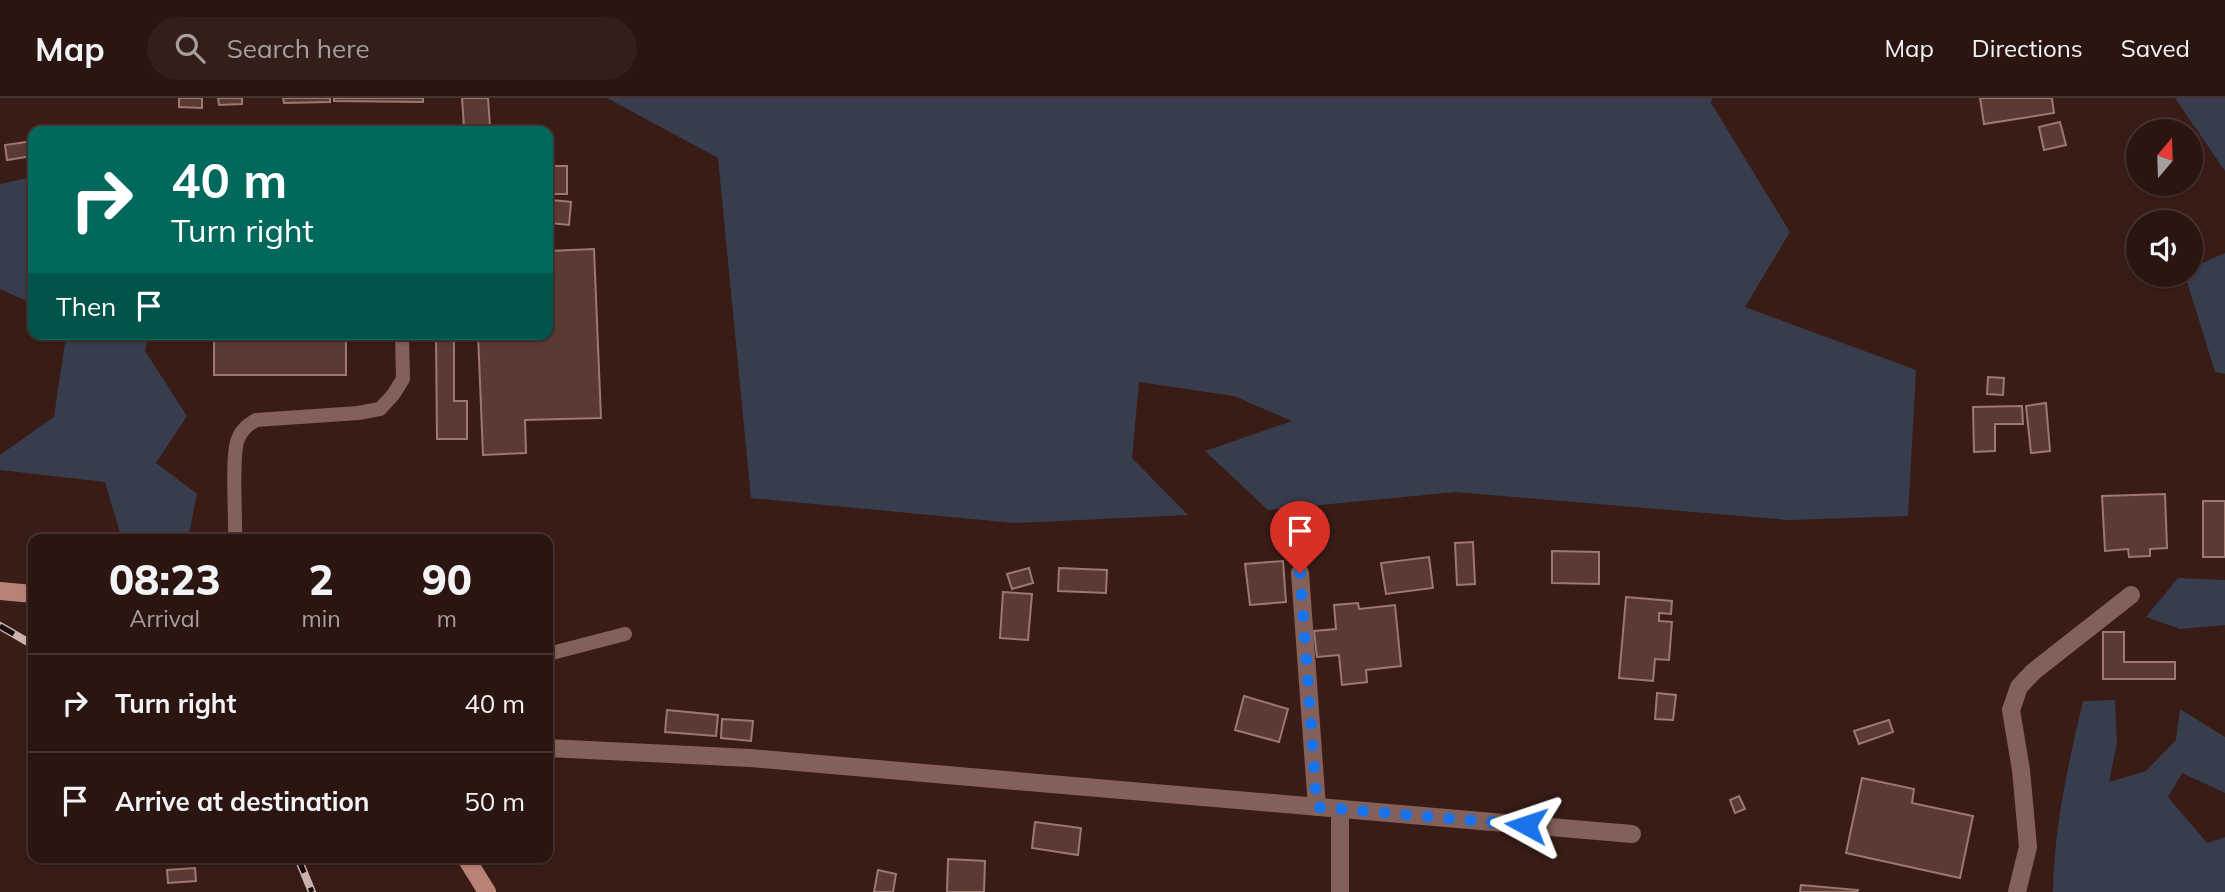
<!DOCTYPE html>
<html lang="en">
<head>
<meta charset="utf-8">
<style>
  body { margin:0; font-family:Mulish,sans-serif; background:#331e19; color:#f1f3f6; height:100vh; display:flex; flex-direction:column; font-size:26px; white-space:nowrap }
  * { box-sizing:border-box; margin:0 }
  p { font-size:23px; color:#a69f9f }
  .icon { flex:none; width:38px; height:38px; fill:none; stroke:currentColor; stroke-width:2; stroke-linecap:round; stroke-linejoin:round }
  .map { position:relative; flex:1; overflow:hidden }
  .side { position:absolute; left:28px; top:436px; width:525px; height:329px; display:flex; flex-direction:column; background:#2b1510; border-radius:14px; box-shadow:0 2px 5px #0004,0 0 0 2px #473430 }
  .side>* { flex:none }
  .hud { position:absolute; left:28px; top:28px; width:525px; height:214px; border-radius:14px; box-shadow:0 2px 5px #0004,0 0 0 2px #473430; background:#00695c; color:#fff; overflow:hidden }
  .needle { width:46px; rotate:19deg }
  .fabs { position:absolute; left:2126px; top:21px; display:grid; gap:14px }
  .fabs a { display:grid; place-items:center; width:77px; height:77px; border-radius:50%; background:#2b1510; box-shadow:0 2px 5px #0004,0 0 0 2px #473430; font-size:35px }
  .pin { position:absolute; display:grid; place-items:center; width:60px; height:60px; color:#fff; margin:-72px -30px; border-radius:50% 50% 50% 0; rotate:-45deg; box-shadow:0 0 7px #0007 }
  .pin .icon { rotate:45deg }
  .me { position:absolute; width:77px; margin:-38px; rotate:275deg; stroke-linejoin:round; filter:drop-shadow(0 0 5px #0008) }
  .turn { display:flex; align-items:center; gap:24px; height:147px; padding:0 28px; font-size:32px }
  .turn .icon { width:91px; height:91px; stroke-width:2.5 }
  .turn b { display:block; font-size:49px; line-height:60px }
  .then { display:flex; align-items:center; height:66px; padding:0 28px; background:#0003; gap:14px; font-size:26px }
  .eta { display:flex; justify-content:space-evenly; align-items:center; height:119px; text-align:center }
  .eta b { font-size:42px; font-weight:800; line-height:49px }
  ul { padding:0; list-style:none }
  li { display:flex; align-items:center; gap:21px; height:98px; padding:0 28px; border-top:2px solid #473430 }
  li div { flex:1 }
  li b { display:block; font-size:26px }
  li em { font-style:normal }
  header { display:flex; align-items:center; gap:42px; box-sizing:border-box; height:98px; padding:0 35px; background:#2b1510; border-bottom:2px solid #473430 }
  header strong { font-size:33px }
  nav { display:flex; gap:38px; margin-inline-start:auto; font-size:24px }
  .search { width:490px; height:63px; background:#331e19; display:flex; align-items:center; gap:18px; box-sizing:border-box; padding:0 24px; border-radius:38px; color:#a69f9f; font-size:26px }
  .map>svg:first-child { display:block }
  .green { fill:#383d4e }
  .building { fill:#5a3b34; stroke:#9c7870; stroke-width:2 }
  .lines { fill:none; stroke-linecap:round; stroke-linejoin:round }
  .lane { stroke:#83615a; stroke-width:14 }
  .street { stroke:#83615a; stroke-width:18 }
  .secondary { stroke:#b88277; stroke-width:18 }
  .rail-casing { stroke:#cab3ae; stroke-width:8 }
  .rail { stroke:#170a08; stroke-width:5; stroke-dasharray:16; stroke-linecap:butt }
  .route { stroke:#1a73e8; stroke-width:12; stroke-dasharray:0 21.6 }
</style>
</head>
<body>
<header>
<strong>Map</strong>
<div class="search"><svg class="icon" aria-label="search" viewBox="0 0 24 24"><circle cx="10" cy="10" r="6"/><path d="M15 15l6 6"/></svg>Search here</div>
<nav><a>Map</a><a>Directions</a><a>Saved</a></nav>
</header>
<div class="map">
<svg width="2225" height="794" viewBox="0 0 2225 794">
  <rect width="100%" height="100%" fill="#391c16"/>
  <!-- green -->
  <g class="green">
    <path d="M607,0H1712L1711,5L1790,134L1745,209L1916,272L1908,418L1788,422L1456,394L1268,412L1205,353L1292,323L1234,298L1139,284L1132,360L1188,417L1014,425L751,400L718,60Z"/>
    <path d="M2175,0H2225V73Z"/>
    <path d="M33,79V206L0,191V86Z"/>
    <path d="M2225,155V276L2215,274L2185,177H2191V170Z"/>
    <path d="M64,236H149L145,253L187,318L156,365L197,396L188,441H122L105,384L0,372V357L54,319L66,238Z"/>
    <path d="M2178,480L2225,482V527L2180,531L2146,519Z"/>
    <path d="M2115,602L2117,645L2109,684L2146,673L2176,642L2180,611L2225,639V695L2182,675L2168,699L2207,745L2225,739V794H2053C2054,729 2068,667 2083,603Z"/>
  </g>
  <!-- building -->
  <g class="building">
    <path d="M179,0H202V10L179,9Z"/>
    <path d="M218,0H242V6L219,7Z"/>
    <path d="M283,0H330V4L284,5Z"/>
    <path d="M334,0H423V4L334,3Z"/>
    <path d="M462,0H488L490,28L464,29Z"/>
    <path d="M1980,0H2052L2054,15L1984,26Z"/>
    <path d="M2060,24L2066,47L2044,52L2039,29Z"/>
    <path d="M33,43V58L7,62L5,47Z"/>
    <rect x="548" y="68" width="19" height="28"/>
    <path d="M552,102L571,104L569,127L550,125Z"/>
    <path d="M594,151L601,320L525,322L526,355L483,357L478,236H548V153Z"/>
    <rect x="214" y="236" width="132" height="41"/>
    <path d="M436,236H454V303H467V341H437Z"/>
    <path d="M1988,279L2004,280L2003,297L1987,296Z"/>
    <path d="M2046,305L2050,353L2031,355L2026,308Z"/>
    <path d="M2022,308L2023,326H1995V353L1974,354L1973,309Z"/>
    <path d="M2165,396L2167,450L2150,451V458L2129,459L2128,451L2105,453L2102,398Z"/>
    <rect x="2203" y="403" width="22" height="56"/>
    <path d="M1473,444L1475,486L1457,487L1455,445Z"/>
    <path d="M1552,453L1599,454V486L1552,485Z"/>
    <path d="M1429,459L1433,490L1386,496L1381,465Z"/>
    <path d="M1283,463L1286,504L1250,507L1245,466Z"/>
    <path d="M1029,470L1033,485L1012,491L1007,476Z"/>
    <path d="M1059,470L1107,472L1106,495L1058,493Z"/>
    <path d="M1003,494L1032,496L1028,542L1000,540Z"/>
    <path d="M1626,499L1672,503L1671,516L1659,515V523L1672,524L1669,562L1655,561L1653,583L1619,580Z"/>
    <path d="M1358,505L1359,511L1395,507L1401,568L1366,572L1367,584L1342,587L1339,557L1317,559L1314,533L1336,531L1334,507Z"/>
    <path d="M2103,534H2124V564H2175V581H2103Z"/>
    <path d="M1657,595L1676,597L1673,622L1655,621Z"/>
    <path d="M1244,598L1288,611L1279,644L1235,632Z"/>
    <path d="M667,612L718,617L716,638L665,634Z"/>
    <path d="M722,621L753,623L751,643L721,640Z"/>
    <path d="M1889,622L1893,634L1859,646L1854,633Z"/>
    <path d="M1862,680L1914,691L1912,705L1973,718L1960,780L1846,755Z"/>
    <path d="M1739,698L1745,711L1735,715L1730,702Z"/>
    <path d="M1035,724L1081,730L1078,757L1032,750Z"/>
    <path d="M948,761L985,763L984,794H947Z"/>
    <path d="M195,770L196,783L168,785L167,772Z"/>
    <path d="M878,772L896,776L893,794H874Z"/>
    <path d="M1801,787L1858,792L1857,794H1800Z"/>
  </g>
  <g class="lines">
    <!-- lane -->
    <g class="lane">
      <path d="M235,441C236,419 231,357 238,341C242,331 248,327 256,322L358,315L380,311L393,297L403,281L402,236"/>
      <path d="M548,556L625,536"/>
    </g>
    <!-- street -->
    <g class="street">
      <path d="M1300,475L1317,709"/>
      <path d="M548,650L750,660L1632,736"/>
      <path d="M1340,711V794"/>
      <path d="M2017,794L2028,749L2021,672L2011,612L2019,589L2033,574L2131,497"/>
    </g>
    <!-- secondary -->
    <g class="secondary">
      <path d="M0,493L33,496"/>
      <path d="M466,760L487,794"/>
    </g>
    <!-- rail casing -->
    <g class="rail-casing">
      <g id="rail">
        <path d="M0,528L33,547"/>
        <path d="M298,760L312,794"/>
      </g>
    </g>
    <!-- rail -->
    <use href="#rail" class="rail"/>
  </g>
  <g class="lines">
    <!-- route -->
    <path class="route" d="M1300,475L1317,709L1526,727"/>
  </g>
</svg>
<div class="fabs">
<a><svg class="needle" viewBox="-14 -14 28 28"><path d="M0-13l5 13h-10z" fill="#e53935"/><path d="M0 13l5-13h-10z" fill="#a69f9f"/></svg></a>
<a><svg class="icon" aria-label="sound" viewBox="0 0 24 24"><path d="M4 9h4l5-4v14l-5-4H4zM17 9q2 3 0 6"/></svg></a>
</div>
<div class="pin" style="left:1300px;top:475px;background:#d93025"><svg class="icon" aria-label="arrive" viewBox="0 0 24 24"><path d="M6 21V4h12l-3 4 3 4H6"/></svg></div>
<svg class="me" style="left:1526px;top:727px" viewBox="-20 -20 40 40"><path d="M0-17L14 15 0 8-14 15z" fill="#1a73e8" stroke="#fff" stroke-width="4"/></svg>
<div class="hud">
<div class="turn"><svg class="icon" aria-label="right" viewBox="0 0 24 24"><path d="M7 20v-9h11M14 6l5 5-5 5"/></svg><div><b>40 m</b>Turn right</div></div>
<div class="then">Then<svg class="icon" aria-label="arrive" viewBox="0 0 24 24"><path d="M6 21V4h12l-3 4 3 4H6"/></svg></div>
</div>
<section class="side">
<div class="eta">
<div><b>08:23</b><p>Arrival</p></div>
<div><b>2</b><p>min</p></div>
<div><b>90</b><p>m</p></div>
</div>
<ul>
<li><svg class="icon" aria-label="right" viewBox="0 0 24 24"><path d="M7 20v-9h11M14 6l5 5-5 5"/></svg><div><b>Turn right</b></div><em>40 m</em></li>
<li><svg class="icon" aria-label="arrive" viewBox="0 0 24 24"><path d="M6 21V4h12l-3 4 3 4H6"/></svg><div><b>Arrive at destination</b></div><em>50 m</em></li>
</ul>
</section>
</div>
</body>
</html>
